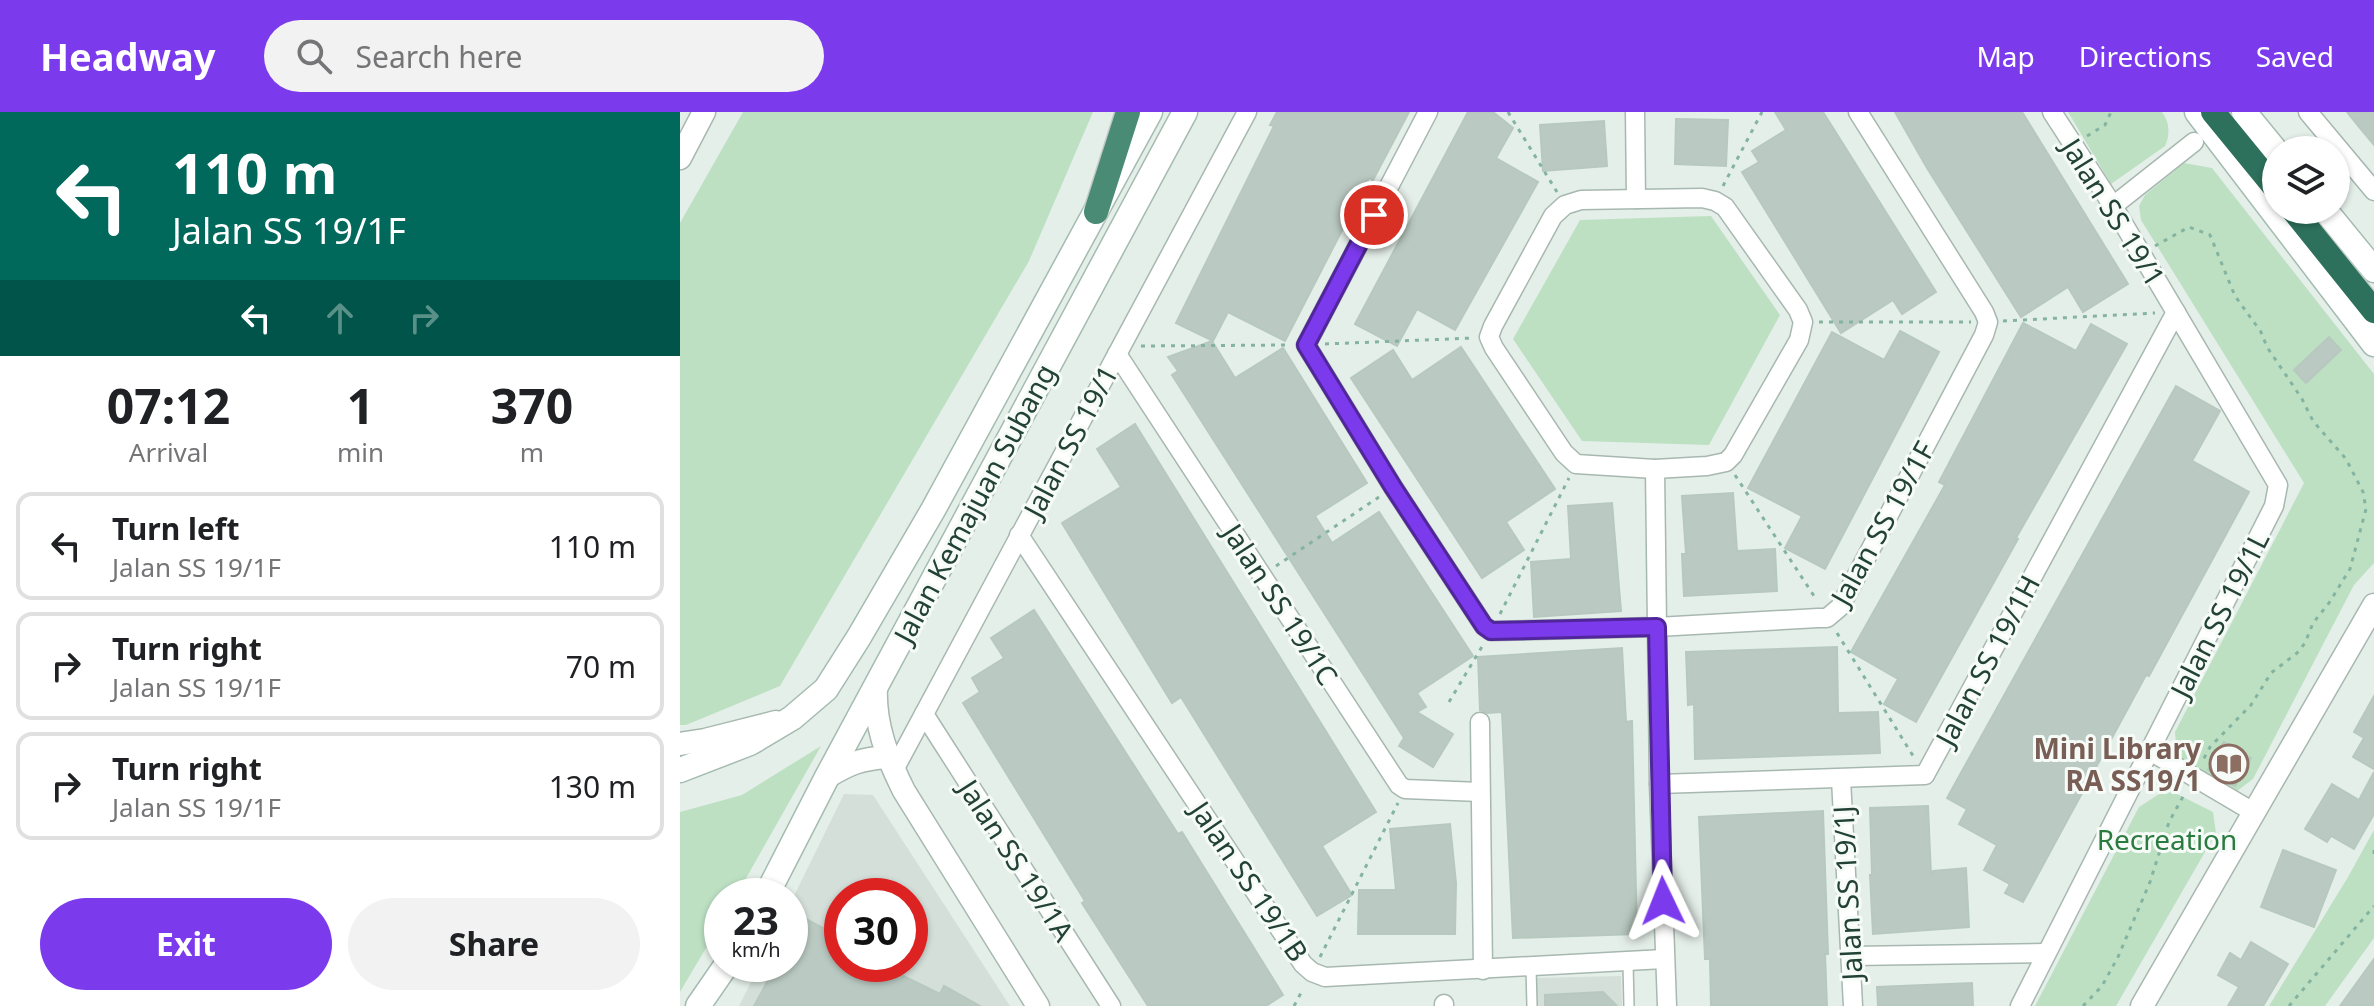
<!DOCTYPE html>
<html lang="en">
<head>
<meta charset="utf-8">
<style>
  body { margin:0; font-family:"Noto Sans",sans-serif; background:#f2f2f2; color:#202124; height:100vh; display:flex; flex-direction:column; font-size:30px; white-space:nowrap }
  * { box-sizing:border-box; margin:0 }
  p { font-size:26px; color:#757577 }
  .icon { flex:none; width:44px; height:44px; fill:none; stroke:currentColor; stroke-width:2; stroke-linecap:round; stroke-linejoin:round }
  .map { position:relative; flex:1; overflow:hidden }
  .drawer { display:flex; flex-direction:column; background:#fff; width:680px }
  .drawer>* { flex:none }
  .top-card { background:#00695c; color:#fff; overflow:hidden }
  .fabs { position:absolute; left:1582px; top:24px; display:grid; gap:16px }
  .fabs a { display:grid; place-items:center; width:88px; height:88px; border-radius:50%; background:#fff; box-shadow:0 2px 6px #0004; font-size:40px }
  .speed { position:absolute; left:24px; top:766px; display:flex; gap:16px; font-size:40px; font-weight:700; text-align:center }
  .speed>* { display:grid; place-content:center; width:104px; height:104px; border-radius:50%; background:#fff; box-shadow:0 2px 6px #0004; line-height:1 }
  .speed small { font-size:20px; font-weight:400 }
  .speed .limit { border:12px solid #d22; background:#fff; color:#111 }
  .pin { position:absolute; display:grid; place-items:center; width:68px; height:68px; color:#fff; margin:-34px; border:4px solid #fff; border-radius:50%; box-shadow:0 2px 8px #0007 }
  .me { position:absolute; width:88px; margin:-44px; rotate:358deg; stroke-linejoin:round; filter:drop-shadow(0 0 6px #0008) }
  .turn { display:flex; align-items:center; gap:28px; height:168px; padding:0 40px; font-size:36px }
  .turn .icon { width:104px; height:104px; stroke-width:2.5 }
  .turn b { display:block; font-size:56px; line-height:68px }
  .lanes { display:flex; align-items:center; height:76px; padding:0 40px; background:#0003; justify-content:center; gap:40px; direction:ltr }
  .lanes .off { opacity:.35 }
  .eta { display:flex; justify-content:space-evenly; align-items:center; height:136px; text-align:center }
  .eta b { font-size:48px; font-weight:700; line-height:56px }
  .button { display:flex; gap:16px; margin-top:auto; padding:16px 40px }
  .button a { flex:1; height:92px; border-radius:48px; background:#7c3aed; color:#fff; font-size:32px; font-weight:700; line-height:92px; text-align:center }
  .button a+a { background:#f2f2f2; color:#202124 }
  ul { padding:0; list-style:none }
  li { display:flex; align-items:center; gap:24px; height:108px; margin:0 16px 12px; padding:0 24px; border:4px solid #e0e0e0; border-radius:16px }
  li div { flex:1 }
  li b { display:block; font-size:30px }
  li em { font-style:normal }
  header { display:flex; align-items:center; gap:48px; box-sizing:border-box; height:112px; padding:0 40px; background:#7c3aed; color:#fff }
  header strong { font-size:38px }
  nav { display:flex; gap:44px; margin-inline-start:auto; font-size:28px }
  .search { width:560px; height:72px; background:#f2f2f2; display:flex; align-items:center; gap:20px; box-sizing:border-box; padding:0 28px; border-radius:44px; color:#757577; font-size:30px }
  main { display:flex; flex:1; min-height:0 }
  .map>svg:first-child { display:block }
  .built { fill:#d3dfd8; fill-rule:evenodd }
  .green { fill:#bde0c3 }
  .building { fill:#bacac2; stroke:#b7c9bf; stroke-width:2 }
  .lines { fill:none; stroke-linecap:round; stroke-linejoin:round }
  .service-casing { stroke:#a7b8b0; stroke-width:12 }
  .minor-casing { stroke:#a7b8b0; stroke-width:21 }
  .tertiary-casing { stroke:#a7b8b0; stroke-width:25 }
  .secondary-casing { stroke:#a3bbb0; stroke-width:27 }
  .trunk-casing { stroke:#c1cac7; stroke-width:27 }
  .motorway-casing { stroke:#c1cac7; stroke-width:27 }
  .path { stroke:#84b4a0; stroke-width:3; stroke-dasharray:4 6; stroke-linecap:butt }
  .service { stroke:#fff; stroke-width:9 }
  .minor { stroke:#fff; stroke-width:18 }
  .tertiary { stroke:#fff; stroke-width:22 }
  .secondary { stroke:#fff; stroke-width:24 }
  .trunk { stroke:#4a8b75; stroke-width:24 }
  .motorway { stroke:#2d705b; stroke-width:24 }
  .route-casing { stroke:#51269a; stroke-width:20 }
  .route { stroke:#7c3aed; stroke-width:14 }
  .labels { text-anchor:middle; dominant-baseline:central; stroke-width:6; stroke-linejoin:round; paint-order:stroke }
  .street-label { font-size:28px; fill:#234236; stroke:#f6fbf8 }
  .education-label { font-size:28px; font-weight:bold; fill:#785e54; stroke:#f6fbf8; text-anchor:end }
  .park-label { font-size:28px; fill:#2b7b41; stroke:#f6fbf8 }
</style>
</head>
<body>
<header>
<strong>Headway</strong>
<div class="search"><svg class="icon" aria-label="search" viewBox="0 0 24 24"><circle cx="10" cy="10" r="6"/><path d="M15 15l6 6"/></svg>Search here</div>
<nav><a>Map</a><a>Directions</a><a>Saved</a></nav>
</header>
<main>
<section class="drawer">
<div class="top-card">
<div class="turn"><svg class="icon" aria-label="left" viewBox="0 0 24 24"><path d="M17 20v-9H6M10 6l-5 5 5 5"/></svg><div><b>110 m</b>Jalan SS 19/1F</div></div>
<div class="lanes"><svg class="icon" aria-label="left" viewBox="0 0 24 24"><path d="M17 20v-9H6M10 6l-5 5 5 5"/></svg><svg class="icon off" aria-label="ahead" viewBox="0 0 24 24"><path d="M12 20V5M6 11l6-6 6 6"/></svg><svg class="icon off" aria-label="right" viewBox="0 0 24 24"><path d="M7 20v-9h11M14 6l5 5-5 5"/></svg></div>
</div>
<div class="eta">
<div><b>07:12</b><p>Arrival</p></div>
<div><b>1</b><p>min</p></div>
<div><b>370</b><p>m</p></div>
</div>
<ul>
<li><svg class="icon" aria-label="left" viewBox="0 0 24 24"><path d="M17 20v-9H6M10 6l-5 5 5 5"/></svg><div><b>Turn left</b><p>Jalan SS 19/1F</p></div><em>110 m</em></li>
<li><svg class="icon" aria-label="right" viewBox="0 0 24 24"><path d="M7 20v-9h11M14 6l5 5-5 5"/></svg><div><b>Turn right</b><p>Jalan SS 19/1F</p></div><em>70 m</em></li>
<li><svg class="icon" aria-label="right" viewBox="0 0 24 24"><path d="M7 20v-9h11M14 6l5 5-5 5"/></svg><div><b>Turn right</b><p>Jalan SS 19/1F</p></div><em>130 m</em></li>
</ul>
<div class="button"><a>Exit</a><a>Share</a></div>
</section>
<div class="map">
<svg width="1694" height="894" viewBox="0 0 1694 894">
  <rect width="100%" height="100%" fill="#e5efe9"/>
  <!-- built -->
  <g class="built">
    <path d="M164,682L193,683L330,894H59L80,852H110V792ZM162,784H230V852H162Z"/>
    <path d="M941,864L942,894H853L852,866Z"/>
  </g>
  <!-- green -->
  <g class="green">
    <path d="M63,0H413L349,149L100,574L6,613H0V111Z"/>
    <path d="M1388,0H1482C1490,10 1490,24 1485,34L1431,72Z"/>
    <path d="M1504,51L1532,56L1694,262V451L1674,473L1573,667L1557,679L1497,644L1495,620L1624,371L1461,108L1459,94L1465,83Z"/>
    <path d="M1031,104L1100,203L1029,333L902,329L833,227L900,108Z"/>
    <path d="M141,634L56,784H42V809L0,880V700L62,683Z"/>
    <path d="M1487,677L1533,700L1536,721L1436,894H1355L1459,695Z"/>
    <path d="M1694,718V826L1645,894H1589L1668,765Z"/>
  </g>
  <!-- building -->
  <g class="building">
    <path d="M597,0H729L693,68L689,66L605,229L548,200L533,229L496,211L594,14L590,13Z"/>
    <path d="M788,0H813L833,16L816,46L858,70L775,218L737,197L717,234L675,212Z"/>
    <path d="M1095,0H1143L1256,180L1222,202L1213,188L1161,221L1062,60L1079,50L1072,39L1106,18Z"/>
    <path d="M1215,0H1342L1448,172L1403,200L1388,175L1341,205L1247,56Z"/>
    <path d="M1667,0H1694V33L1680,16Z"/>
    <path d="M996,7L1048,8L1046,54L995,52Z"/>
    <path d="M924,9L927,54L863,59L860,13Z"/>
    <path d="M1343,211L1396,239L1411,212L1447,232L1336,426L1338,427L1236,610L1204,592L1218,567L1171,540L1265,373L1259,370Z"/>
    <path d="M1220,219L1259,240L1145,457L1105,436L1122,404L1068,376L1152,220L1204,248Z"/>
    <path d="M1649,225L1661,238L1626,271L1614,258Z"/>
    <path d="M532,229L555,266L603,236L687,371L635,404L652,431L699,400L793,544L737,581L746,595L737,600L773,622L753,655L719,634L724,626L492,263L498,259L488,245Z"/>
    <path d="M781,235L875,377L826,410L844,438L802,466L671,266L713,238L732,268Z"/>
    <path d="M1496,274L1540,299L1512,349L1569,380L1469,564L1466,563L1343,790L1325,781L1330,772L1304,758L1317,733L1279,712L1287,697L1267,686Z"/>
    <path d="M455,312L696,700L642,734L672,783L637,804L501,585L492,591L382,411L441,375L417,337Z"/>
    <path d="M1053,381L1057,439L1095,437L1097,479L1004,484L1002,442H1006L1002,384Z"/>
    <path d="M932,391L941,499L854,505L851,450L891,447L888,394Z"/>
    <path d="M354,498L498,722L502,720L603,883L586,894H468L402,791L405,789L283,591L300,580L292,566L324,546L311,526Z"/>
    <path d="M1157,535L1158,601L1198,600L1200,641L1015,647L1014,592L1008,593L1006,540Z"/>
    <path d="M942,536L946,610L952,609L957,822L833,826L822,600L807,601L800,598L798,545Z"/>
    <path d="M1694,584V657L1673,645L1684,626L1674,620Z"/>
    <path d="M1544,630L1571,646L1555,674L1528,658Z"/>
    <path d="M1694,660V702L1674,737L1651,724L1647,730L1625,717L1652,672L1679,688Z"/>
    <path d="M1248,694L1251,763L1253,759L1286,756L1289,815L1193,822L1190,763H1192L1190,696Z"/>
    <path d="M1143,699L1148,842H1145L1147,894H1031L1030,847H1025L1019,705Z"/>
    <path d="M770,712L776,771L775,822H678L679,778H716L710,717Z"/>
    <path d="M1603,738L1656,758L1634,815L1581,795Z"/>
    <path d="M122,805L162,826V852H199L260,882L264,874L300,894H74L97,852H110V827Z"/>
    <path d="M1571,830L1608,852L1583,894H1548L1559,875L1538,863L1550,841L1561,848Z"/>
    <path d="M1694,847V894H1660Z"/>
    <path d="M1292,871L1293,894H1198L1197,875Z"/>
    <path d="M923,880L937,894H865V883Z"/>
  </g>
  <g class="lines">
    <!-- service casing -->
    <g class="service-casing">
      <g id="service">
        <path d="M948,851L949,894"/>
        <path d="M851,856L852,894"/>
      </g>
    </g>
    <!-- minor casing -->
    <g class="minor-casing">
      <g id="minor">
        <path d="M748,0L626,233L713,375L804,514L811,519L977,515L1138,506H1147L1160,495L1304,223L1308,210L1304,200L1178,0"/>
        <path d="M955,0L956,87"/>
        <path d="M1628,0L1694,79"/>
        <path d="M1022,86L1035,89L1045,95L1118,198L1123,210L1119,228L1053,343L1046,350L1027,354L975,357L896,352L884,341L814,236L809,225L813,214L873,104L885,93L901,88Z"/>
        <path d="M1433,94L1514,30"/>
        <path d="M437,242L719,673L725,677L800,680"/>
        <path d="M975,357L979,672L987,894"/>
        <path d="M339,423L623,852L632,860L645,865L984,847"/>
        <path d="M244,602L431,894"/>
        <path d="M800,610L803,858"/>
        <path d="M1470,639L1575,701"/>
        <path d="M214,658L567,0"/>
        <path d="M1161,667L1173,894"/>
        <path d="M979,672L1245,663L1496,200"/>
        <path d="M1172,844L1366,841"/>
        <path d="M764,892V894"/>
        <path d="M1340,894L1594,394L1598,373L1433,94L1372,0"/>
      </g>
    </g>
    <!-- tertiary casing -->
    <g class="tertiary-casing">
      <g id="tertiary">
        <path d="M0,46L24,0"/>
        <path d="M196,574C194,612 207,645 224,679L358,894"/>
        <path d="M0,632L25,628L96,610"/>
        <path d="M147,665C170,651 181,647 207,645"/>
        <path d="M1462,894L1694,493"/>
      </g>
    </g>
    <!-- secondary casing -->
    <g class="secondary-casing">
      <g id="secondary">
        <path d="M1517,0L1694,232"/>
        <path d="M1564,0L1596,39"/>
        <path d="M1645,98L1694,158"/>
        <path d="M0,658L70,631L112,606L146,577L179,525L253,398L470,0"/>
        <path d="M86,784L147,665L505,0"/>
        <path d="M18,894L47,852"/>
      </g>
    </g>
    <!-- trunk casing -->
    <g class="trunk-casing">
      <path id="trunk" d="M416,100L448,0"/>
    </g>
    <!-- motorway casing -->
    <g class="motorway-casing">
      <g id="motorway">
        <path d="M1533,0L1596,77"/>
        <path d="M1613,98L1694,199"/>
      </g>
    </g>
    <!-- path -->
    <g class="path">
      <path d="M828,0L877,80"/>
      <path d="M1407,24L1425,13L1431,0"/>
      <path d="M1043,74L1082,0"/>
      <path d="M1475,134L1509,115L1530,123L1555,184L1581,220L1587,235L1622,287L1633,309L1666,347L1683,380L1686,397L1670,457L1649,491L1633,511L1625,531L1617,541L1591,561L1571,593L1530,635L1522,650"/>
      <path d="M1323,209L1475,201"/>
      <path d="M1139,210H1291"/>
      <path d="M645,232L793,226"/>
      <path d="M461,234L609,233"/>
      <path d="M1055,363L1136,487"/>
      <path d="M596,454L699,385"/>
      <path d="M820,502L889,366"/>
      <path d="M1157,521L1235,647"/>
      <path d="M769,590L803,533"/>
      <path d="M1694,738V743"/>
      <path d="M640,845L718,691"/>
      <path d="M614,894L623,877"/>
      <path d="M1403,894L1422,874L1438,845L1470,770L1489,710L1505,681"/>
      <path d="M1609,894L1694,794"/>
    </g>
    <!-- service -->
    <use href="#service" class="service"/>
    <!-- minor -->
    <use href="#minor" class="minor"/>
    <!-- tertiary -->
    <use href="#tertiary" class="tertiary"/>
    <!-- secondary -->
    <use href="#secondary" class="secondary"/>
    <!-- trunk -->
    <use href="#trunk" class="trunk"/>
    <!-- motorway -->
    <use href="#motorway" class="motorway"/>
  </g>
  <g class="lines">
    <!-- route casing -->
    <g class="route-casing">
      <path id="route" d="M694,103L626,233L713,375L804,514L811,519L977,515L983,789"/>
    </g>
    <!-- route -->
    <use href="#route" class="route"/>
  </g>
  <!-- icons -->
  <defs>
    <g id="library-ring" transform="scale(2)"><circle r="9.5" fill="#f6fbf8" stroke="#8d6e63" stroke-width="1.5"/><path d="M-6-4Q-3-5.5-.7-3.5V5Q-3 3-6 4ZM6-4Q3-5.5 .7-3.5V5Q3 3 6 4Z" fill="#8d6e63"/></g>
  </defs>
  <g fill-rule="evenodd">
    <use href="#library-ring" x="1549" y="652"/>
  </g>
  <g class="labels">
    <!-- street labels -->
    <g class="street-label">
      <text transform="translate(1434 100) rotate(58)">Jalan SS 19/1</text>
      <text transform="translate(390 329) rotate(-62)">Jalan SS 19/1</text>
      <text transform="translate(294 391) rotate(-62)">Jalan Kemajuan Subang</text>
      <text transform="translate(1202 411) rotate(-61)">Jalan SS 19/1F</text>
      <text transform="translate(601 492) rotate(57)">Jalan SS 19/1C</text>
      <text transform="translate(1539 502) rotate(-63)">Jalan SS 19/1L</text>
      <text transform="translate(1307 548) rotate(-62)">Jalan SS 19/1H</text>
      <text transform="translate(337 748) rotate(57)">Jalan SS 19/1A</text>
      <text transform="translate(570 769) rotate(56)">Jalan SS 19/1B</text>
      <text transform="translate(1167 781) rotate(-93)">Jalan SS 19/1J</text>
    </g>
    <!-- education labels -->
    <g class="education-label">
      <text x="1521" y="636">Mini Library<tspan x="1521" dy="32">RA SS19/1</tspan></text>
    </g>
    <!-- park labels -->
    <g class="park-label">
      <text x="1487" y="727">Recreation</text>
    </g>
  </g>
</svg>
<div class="fabs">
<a><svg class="icon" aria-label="layers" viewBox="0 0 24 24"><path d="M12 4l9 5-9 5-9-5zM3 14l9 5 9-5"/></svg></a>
</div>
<div class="speed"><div>23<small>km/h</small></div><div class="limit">30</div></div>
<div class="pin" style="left:694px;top:103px;background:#d93025"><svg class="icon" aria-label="arrive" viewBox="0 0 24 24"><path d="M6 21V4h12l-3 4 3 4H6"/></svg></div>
<svg class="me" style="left:983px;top:789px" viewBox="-20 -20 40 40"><path d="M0-17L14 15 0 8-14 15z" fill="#7c3aed" stroke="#fff" stroke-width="4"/></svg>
</div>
</main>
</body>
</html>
